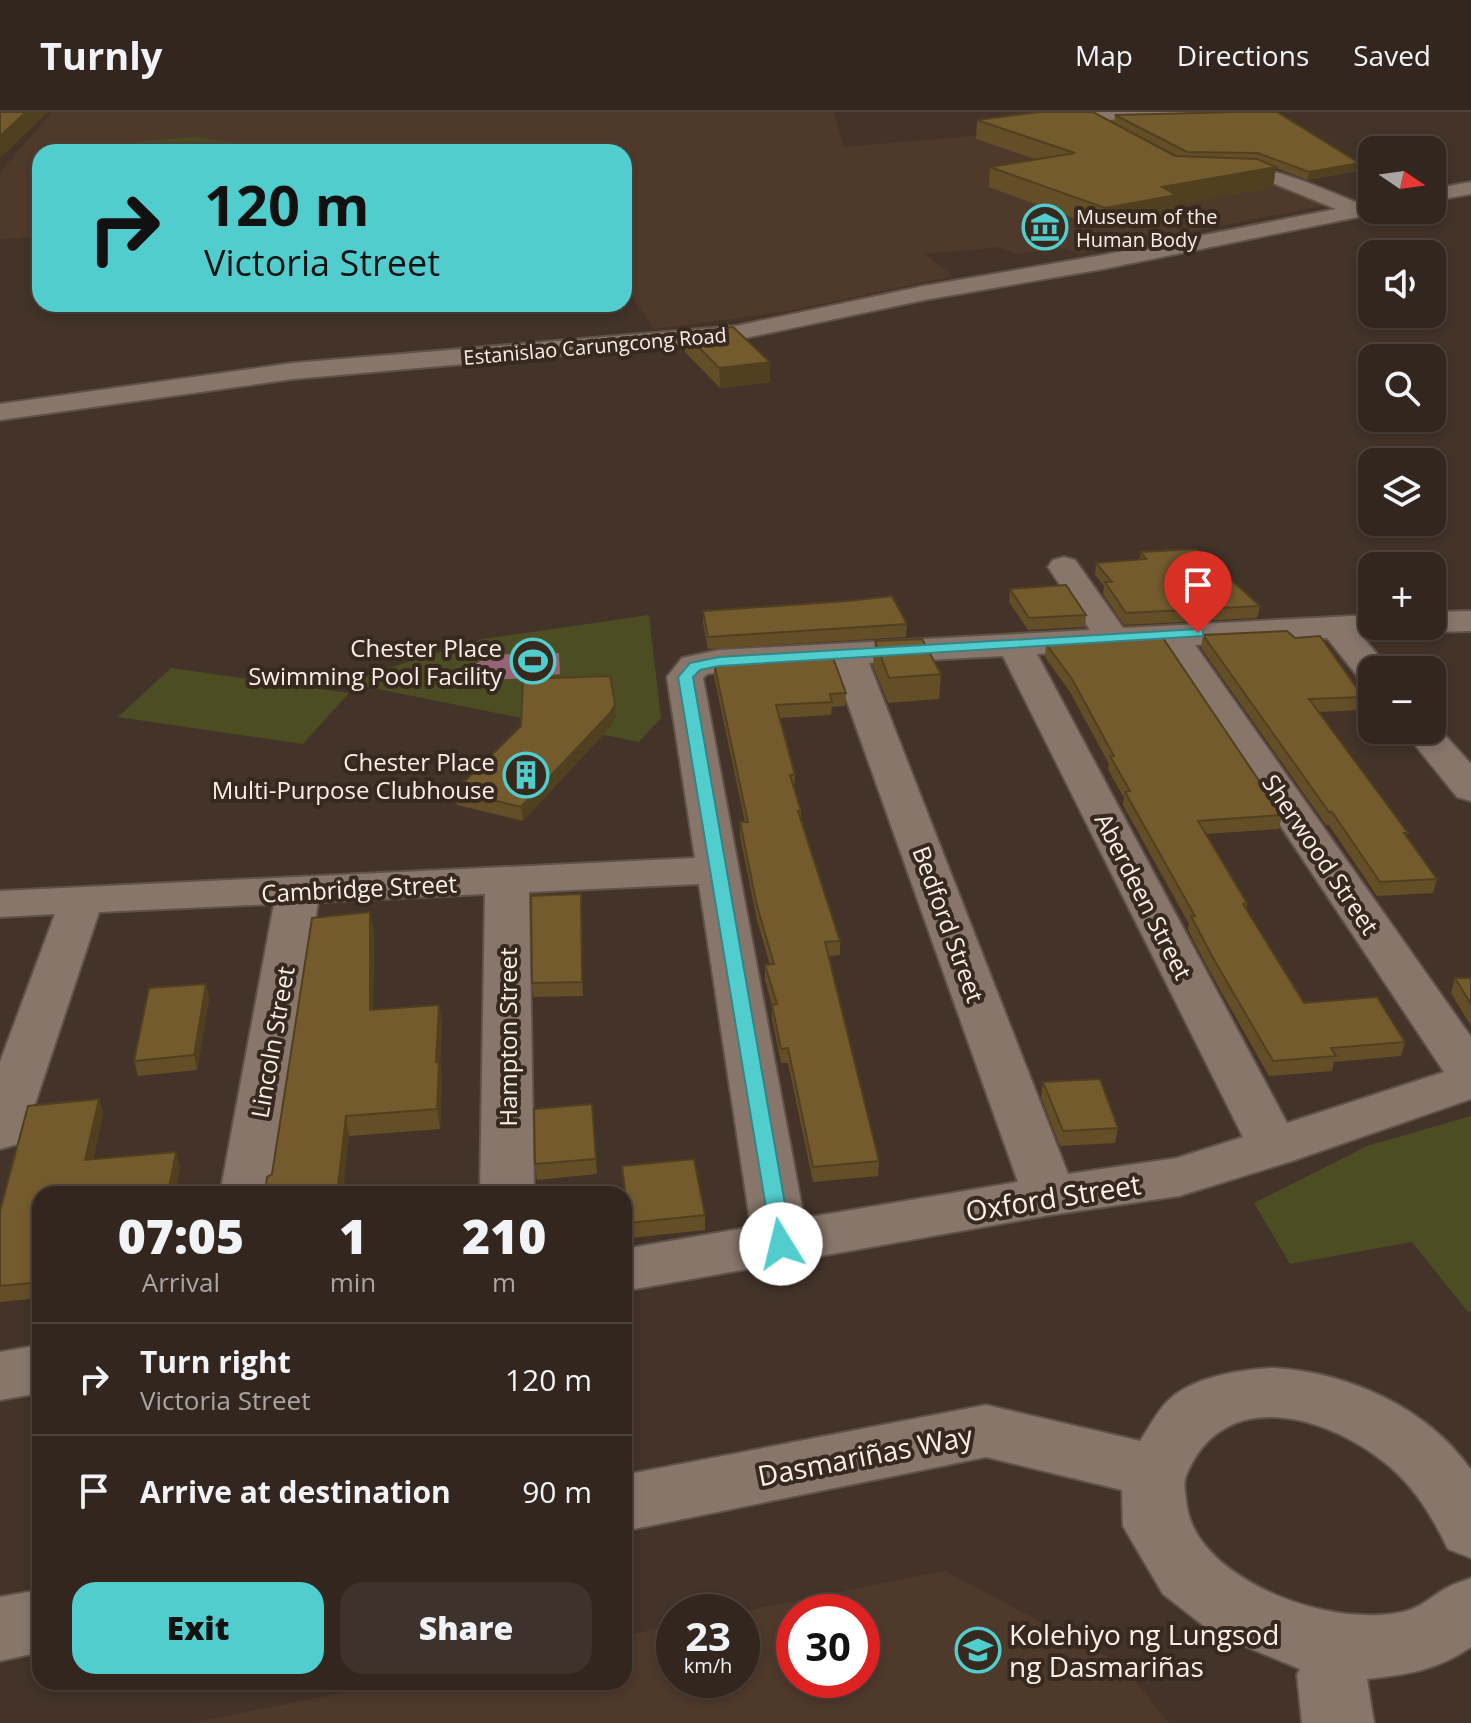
<!DOCTYPE html>
<html lang="en">
<head>
<meta charset="utf-8">
<style>
  body { margin:0; font-family:"Open Sans",sans-serif; background:#3d322c; color:#f1f3f6; height:100vh; display:flex; flex-direction:column; font-size:30px; white-space:nowrap }
  * { box-sizing:border-box; margin:0 }
  p { font-size:26px; color:#a8a5a4 }
  .icon { flex:none; width:44px; height:44px; fill:none; stroke:currentColor; stroke-width:2; stroke-linecap:round; stroke-linejoin:round }
  .map { position:relative; flex:1; overflow:hidden }
  .sheet { position:absolute; left:32px; top:1074px; width:600px; height:504px; display:flex; flex-direction:column; background:#32261f; border-radius:24px; box-shadow:0 4px 12px #0003,0 0 0 2px #4d433d }
  .sheet>* { flex:none }
  .top-card { position:absolute; left:32px; top:32px; width:600px; height:168px; border-radius:24px; box-shadow:0 4px 12px #0003,0 0 0 2px #4d433d; background:#52cdce; color:#111; overflow:hidden }
  .needle { width:52px; rotate:103deg }
  .fabs { position:absolute; left:1358px; top:24px; display:grid; gap:16px }
  .fabs a { display:grid; place-items:center; width:88px; height:88px; border-radius:16px; background:#32261f; box-shadow:0 4px 12px #0003,0 0 0 2px #4d433d; font-size:40px }
  .speed { position:absolute; left:656px; top:1482px; display:flex; gap:16px; font-size:40px; font-weight:700; text-align:center }
  .speed>* { display:grid; place-content:center; width:104px; height:104px; border-radius:50%; background:#32261f; box-shadow:0 4px 12px #0003,0 0 0 2px #4d433d; line-height:1 }
  .speed small { font-size:20px; font-weight:400 }
  .speed .limit { border:12px solid #d22; background:#fff; color:#111 }
  .pin { position:absolute; display:grid; place-items:center; width:68px; height:68px; color:#fff; margin:-82px -34px; border-radius:50% 50% 50% 0; rotate:-45deg; box-shadow:0 0 8px #0007 }
  .pin .icon { rotate:45deg }
  .me { position:absolute; width:88px; margin:-44px; rotate:351deg; stroke-linejoin:round; filter:drop-shadow(0 0 6px #0008) }
  .turn { display:flex; align-items:center; gap:28px; height:168px; padding:0 40px; font-size:36px }
  .turn .icon { width:104px; height:104px; stroke-width:2.5 }
  .turn b { display:block; font-size:56px; line-height:68px }
  .eta { display:flex; justify-content:space-evenly; align-items:center; height:136px; text-align:center }
  .eta b { font-size:48px; font-weight:800; line-height:56px }
  .button { display:flex; gap:16px; margin-top:auto; padding:16px 40px }
  .button a { flex:1; height:92px; border-radius:24px; background:#52cdce; color:#111; font-size:32px; font-weight:800; line-height:92px; text-align:center }
  .button a+a { background:#3d322c; color:#f1f3f6 }
  ul { padding:0; list-style:none }
  li { display:flex; align-items:center; gap:24px; height:112px; padding:0 40px; border-top:2px solid #4d433d }
  li div { flex:1 }
  li b { display:block; font-size:30px }
  li em { font-style:normal }
  header { display:flex; align-items:center; gap:48px; box-sizing:border-box; height:112px; padding:0 40px; background:#32261f; border-bottom:2px solid #4d433d }
  header strong { font-size:38px }
  nav { display:flex; gap:44px; margin-inline-start:auto; font-size:28px }
  .map>svg:first-child { display:block }
  .built { fill:#4f392b; fill-rule:evenodd }
  .green { fill:#4c4d23 }
  .water { fill:#976476 }
  .lines { fill:none; stroke-linecap:round; stroke-linejoin:round }
  .minor-casing { stroke:#5f5249; stroke-width:4 }
  .minor { fill:#88766b; fill-rule:evenodd }
  .wall { fill:#634e28 }
  .shaded-wall { fill:#504020 }
  .building { fill:#735b2e; stroke:#504020; stroke-width:2 }
  .route { fill:#52cdce; stroke:#358586; stroke-width:2 }
  .labels { text-anchor:middle; dominant-baseline:central; stroke-width:8; stroke-linejoin:round; paint-order:stroke }
  .far-poi-label { font-size:20px; fill:#faf0e9; stroke:#38291f; text-anchor:start }
  .far-street-label { font-size:20px; fill:#faf0e9; stroke:#38291f }
  .poi-label { font-size:24px; fill:#faf0e9; stroke:#38291f; text-anchor:end }
  .street-label { font-size:24px; fill:#faf0e9; stroke:#38291f }
  .near-street-label { font-size:28px; fill:#faf0e9; stroke:#38291f }
  .near-poi-label { font-size:28px; fill:#faf0e9; stroke:#38291f; text-anchor:start }
</style>
</head>
<body>
<header>
<strong>Turnly</strong>
<nav><a>Map</a><a>Directions</a><a>Saved</a></nav>
</header>
<div class="map">
<svg width="1471" height="1611" viewBox="0 0 1471 1611">
  <rect width="100%" height="100%" fill="#433329"/>
  <!-- built -->
  <g class="built">
    <path d="M52,0H834L844,35L973,24L1079,8L1176,58H1243L1332,92L1078,142L1065,136L1015,142L1001,135L924,142L953,164L784,200L654,217L624,174V40H40V125L0,127V60Z"/>
    <path d="M945,1459L1122,1553L1169,1611H193L395,1570H624V1524L674,1513V1568H742L740,1500ZM794,1500H862V1568H794Z"/>
  </g>
  <!-- green -->
  <g class="green">
    <path d="M195,25L232,30L247,39C226,42 209,32 187,32C157,31 130,40 100,40L133,30Z"/>
    <path d="M649,503L661,606L639,630L343,570L483,527Z"/>
    <path d="M171,556L349,581L303,632L118,605Z"/>
    <path d="M1471,1004V1199L1468,1200L1412,1130L1290,1152L1254,1091L1367,1034Z"/>
  </g>
  <!-- water -->
  <path class="water" d="M559,541L560,562C539,564 487,574 472,558C480,537 538,542 559,541Z"/>
  <g class="lines">
    <!-- minor casing -->
    <g class="minor-casing">
      <g id="minor">
        <path d="M1089,0H1242L1234,5L1102,8L1138,28L1141,32L1132,37L1087,16L1084,12Z"/>
        <path d="M1214,52C1267,51 1312,72 1360,92L1372,90V98H1381L1358,105L1103,157L924,188L736,228L293,267L0,308V292L293,251L736,214L924,174L1103,143L1336,97L1265,68L1207,62L1205,58L1207,54Z"/>
        <path d="M1471,70V82L1432,89V77Z"/>
        <path d="M1064,445L1075,448L1123,516L1372,503V514H1388L1384,520L1362,524L1390,558H1372V569L1359,566L1327,526L1195,533L1471,925V987L1292,1049L1179,1084L1050,1103L624,1179V1137L751,1115L699,772L529,780L534,1082H480L485,782L318,790L274,1082H220L274,792L99,800L26,1019L18,1032L0,1037V950L55,802L0,805V779L695,746L667,565L682,546L719,538L1090,518L1048,455L1053,448ZM1162,535L1444,960L1287,1011L1037,542ZM1003,544L1243,1025L1177,1046L1068,1062L869,551ZM834,553L1018,1070L804,1106L703,566L707,562L719,560Z"/>
        <path d="M1471,499V519L1432,520L1418,514H1432V500Z"/>
        <path d="M1432,609L1471,652V689L1457,685L1403,618H1432Z"/>
        <path d="M40,1233V1281L0,1288V1240Z"/>
        <path d="M1273,1256C1347,1260 1427,1295 1471,1358V1446L1448,1437C1433,1406 1416,1377 1389,1354C1330,1304 1223,1271 1186,1364C1183,1371 1185,1380 1186,1388C1191,1459 1302,1503 1364,1503C1378,1504 1400,1502 1412,1497C1423,1493 1433,1484 1443,1478C1452,1472 1462,1470 1471,1466V1535C1435,1559 1409,1562 1367,1567L1374,1611H1302L1297,1563L1300,1557L1213,1521L1163,1482L1123,1414L1122,1378L986,1345L624,1419V1363L986,1293L1140,1329C1148,1317 1155,1303 1165,1292C1189,1265 1239,1258 1273,1256Z"/>
        <path d="M40,1478V1540L0,1549V1485Z"/>
      </g>
    </g>
    <!-- minor -->
    <use href="#minor" class="minor"/>
  </g>
  <!-- wall -->
  <g class="wall">
    <path d="M1115,3L1357,59L1307,68L1276,56L1273,75L1175,93L1174,104L1103,117L989,75L990,55L1035,47L976,27L977,8L1178,44L1114,11Z"/>
    <path d="M685,221L770,250V270L720,276L685,240Z"/>
    <path d="M1141,440L1260,494L1257,506L1124,513L1103,482L1104,474L1095,463L1096,451L1140,447Z"/>
    <path d="M1010,477L1086,503L1085,515L1028,518L1009,490Z"/>
    <path d="M848,489L907,512L906,525L708,537L703,511V499Z"/>
    <path d="M1203,523L1363,585L1360,598L1319,600L1408,721L1406,725L1437,767L1433,781L1377,784L1329,713H1326L1201,536Z"/>
    <path d="M875,529L941,562L939,587L888,591L873,554Z"/>
    <path d="M1046,532L1282,703L1279,717L1205,722L1247,791L1246,797L1304,891L1405,930L1401,944L1334,950L1332,959L1269,964L1209,858L1188,818L1189,812L1123,693L1124,686L1108,657L1109,652L1070,580L1045,545Z"/>
    <path d="M714,551L846,581L845,594L832,595L831,603L780,606L795,663L794,676L801,699V707L840,829V843L829,844L879,1049L878,1064L813,1070L788,951H781L772,907V893L765,868V853H770L757,808L740,724V710H745L714,564Z"/>
    <path d="M615,592L616,605L612,613L523,709L457,693L455,679L521,614Z"/>
    <path d="M581,782L583,884L534,885L532,871Z"/>
    <path d="M374,819L373,898L439,893L442,913L440,951L442,969L440,1017L349,1024L272,1062Z"/>
    <path d="M1455,866H1471V914L1451,881Z"/>
    <path d="M206,872L209,886L197,958L138,964L134,949Z"/>
    <path d="M1043,970L1118,1016L1115,1031L1060,1034L1041,985Z"/>
    <path d="M99,987L103,1001L93,1048L180,1055L175,1082H40V1186L0,1190V1099Z"/>
    <path d="M592,992L597,1062L537,1068L535,1052Z"/>
    <path d="M622,1054L705,1103V1118L630,1126Z"/>
  </g>
  <!-- shaded-wall -->
  <g class="shaded-wall">
    <path d="M26,0H48L0,46V24Z"/>
    <path d="M1359,51L1357,59L1307,68L1309,60Z"/>
    <path d="M1276,55L1273,75L1175,93L1174,104L1103,117L1105,96L1162,75Z"/>
    <path d="M770,250V270L720,276L719,256Z"/>
    <path d="M615,592L616,605L612,613L523,709L521,695Z"/>
    <path d="M581,782L582,796L583,884L582,870Z"/>
    <path d="M370,800L374,819L373,918L370,898Z"/>
    <path d="M206,872L209,886L197,958L194,943Z"/>
    <path d="M439,893L442,913L440,951L442,969L440,1017L437,997L436,950Z"/>
    <path d="M99,987L103,1001L90,1063L85,1048Z"/>
    <path d="M346,1004L349,1024L343,1082H337Z"/>
    <path d="M176,1040L180,1055L175,1082H168Z"/>
  </g>
  <!-- building -->
  <g class="building">
    <path d="M0,0H26L0,24Z"/>
    <path d="M1040,0H1093L1175,44L1257,47L1276,55L1162,75L1177,83L1105,96L990,55L1075,41L977,8Z"/>
    <path d="M1236,0H1277L1359,51L1309,60L1258,41L1187,40L1115,3Z"/>
    <path d="M733,215L770,250L719,256L685,221Z"/>
    <path d="M1197,437L1260,494L1126,501L1105,470H1112L1096,451L1146,447L1141,440Z"/>
    <path d="M1066,473L1086,503L1029,506L1010,477Z"/>
    <path d="M892,484L907,512L708,525L703,499L848,489Z"/>
    <path d="M1287,519L1295,526L1320,524L1363,585L1309,587L1408,721H1404L1437,767L1380,770L1332,700H1329L1203,523Z"/>
    <path d="M1163,526L1282,703L1198,709L1247,791L1243,792L1304,891L1377,885L1405,930L1331,936L1336,944L1273,949L1212,844L1191,804H1195L1125,680L1130,679L1110,644H1114L1072,567L1046,532Z"/>
    <path d="M922,527L941,562L889,566L875,529Z"/>
    <path d="M832,543L846,581L830,582L832,590L776,593L795,663H790L801,699H798L840,829L825,830L879,1049L813,1055L788,936L781,937L772,893L777,892L765,853L774,852L757,794L740,710H748L714,551Z"/>
    <path d="M610,564L615,592L611,600L521,695L455,679L521,614L523,567Z"/>
    <path d="M581,782L582,870L532,871L531,784Z"/>
    <path d="M370,800V898L439,893L436,950H439L437,997L346,1004L337,1082H265L267,1065L272,1062L312,806Z"/>
    <path d="M1455,866H1471V892Z"/>
    <path d="M206,872L194,943L134,949L149,876Z"/>
    <path d="M1100,967L1118,1016L1063,1019L1043,970Z"/>
    <path d="M99,987L85,1048L176,1040L168,1082H40V1170L0,1174V1099L28,994Z"/>
    <path d="M592,992L596,1047L535,1052L534,997Z"/>
    <path d="M694,1047L705,1103L629,1111L622,1054Z"/>
  </g>
  <!-- route -->
  <path class="route" d="M1198,517L1203,518V524L719,554L700,558L693,565L792,1132L789,1138L781,1140L773,1138L678,565L690,551L719,545Z"/>
  <!-- icons -->
  <defs>
    <g id="museum-ring" transform="scale(2.3)"><circle r="9.5" fill="#38291f" stroke="#52cdce" stroke-width="1.5"/><path d="M0-6L6-3V-2H-6V-3ZM-5-1h2V3h-2ZM-1-1h2V3h-2ZM3-1h2V3H3ZM-6 4H6V6H-6Z" fill="#52cdce"/></g>
    <g id="stadium-ring" transform="scale(2.3)"><circle r="9.5" fill="#38291f" stroke="#52cdce" stroke-width="1.5"/><path d="M0-5a6.5 5 0 1 0 0 10a6.5 5 0 1 0 0-10ZM-3.5-1.8h7v3.6h-7Z" fill="#52cdce"/></g>
    <g id="building-ring" transform="scale(2.3)"><circle r="9.5" fill="#38291f" stroke="#52cdce" stroke-width="1.5"/><path d="M-4-6H4V6H1V3H-1V6H-4ZM-2.5-4.3h1.7v1.8h-1.7ZM.8-4.3h1.7v1.8H.8ZM-2.5-1h1.7V.8h-1.7ZM.8-1h1.7V.8H.8Z" fill="#52cdce"/></g>
    <g id="university-ring" transform="scale(2.3)"><circle r="9.5" fill="#38291f" stroke="#52cdce" stroke-width="1.5"/><path d="M0-5L7-2L0 1L-7-2ZM-4 1L0 2.5L4 1V4Q0 6-4 4Z" fill="#52cdce"/></g>
  </defs>
  <g fill-rule="evenodd">
    <use href="#museum-ring" x="1045" y="115"/>
    <use href="#stadium-ring" x="533" y="549"/>
    <use href="#building-ring" x="526" y="663"/>
    <use href="#university-ring" x="978" y="1538"/>
  </g>
  <g class="labels">
    <!-- far-poi labels -->
    <g class="far-poi-label">
      <text x="1076" y="104">Museum of the<tspan x="1076" dy="23">Human Body</tspan></text>
    </g>
    <!-- far-street labels -->
    <g class="far-street-label">
      <text transform="translate(595 234) rotate(-5)">Estanislao Carungcong Road</text>
    </g>
    <!-- poi labels -->
    <g class="poi-label">
      <text x="502" y="535">Chester Place<tspan x="502" dy="28">Swimming Pool Facility</tspan></text>
      <text x="495" y="649">Chester Place<tspan x="495" dy="28">Multi-Purpose Clubhouse</tspan></text>
    </g>
    <!-- street labels -->
    <g class="street-label">
      <text transform="translate(1321 742) rotate(56)">Sherwood Street</text>
      <text transform="translate(359 776) rotate(-3)">Cambridge Street</text>
      <text transform="translate(1144 784) rotate(63)">Aberdeen Street</text>
      <text transform="translate(949 812) rotate(70)">Bedford Street</text>
      <text transform="translate(507 925) rotate(-90)">Hampton Street</text>
      <text transform="translate(272 930) rotate(-80)">Lincoln Street</text>
    </g>
    <!-- near-street labels -->
    <g class="near-street-label">
      <text transform="translate(1053 1085) rotate(-9)">Oxford Street</text>
      <text transform="translate(865 1343) rotate(-11)">Dasmariñas Way</text>
    </g>
    <!-- near-poi labels -->
    <g class="near-poi-label">
      <text x="1009" y="1522">Kolehiyo ng Lungsod<tspan x="1009" dy="32">ng Dasmariñas</tspan></text>
    </g>
  </g>
</svg>
<div class="fabs">
<a><svg class="needle" viewBox="-14 -14 28 28"><path d="M0-13l5 13h-10z" fill="#e53935"/><path d="M0 13l5-13h-10z" fill="#a8a5a4"/></svg></a>
<a><svg class="icon" aria-label="sound" viewBox="0 0 24 24"><path d="M4 9h4l5-4v14l-5-4H4zM17 9q2 3 0 6"/></svg></a>
<a><svg class="icon" aria-label="search" viewBox="0 0 24 24"><circle cx="10" cy="10" r="6"/><path d="M15 15l6 6"/></svg></a>
<a><svg class="icon" aria-label="layers" viewBox="0 0 24 24"><path d="M12 4l9 5-9 5-9-5zM3 14l9 5 9-5"/></svg></a>
<a>+</a>
<a>−</a>
</div>
<div class="speed"><div>23<small>km/h</small></div><div class="limit">30</div></div>
<div class="pin" style="left:1198px;top:521px;background:#d93025"><svg class="icon" aria-label="arrive" viewBox="0 0 24 24"><path d="M6 21V4h12l-3 4 3 4H6"/></svg></div>
<svg class="me" style="left:781px;top:1132px" viewBox="-20 -20 40 40"><circle r="19" fill="#fff"/><path d="M0-13L10 11 0 6-10 11z" fill="#52cdce"/></svg>
<div class="top-card">
<div class="turn"><svg class="icon" aria-label="right" viewBox="0 0 24 24"><path d="M7 20v-9h11M14 6l5 5-5 5"/></svg><div><b>120 m</b>Victoria Street</div></div>
</div>
<section class="sheet">
<div class="eta">
<div><b>07:05</b><p>Arrival</p></div>
<div><b>1</b><p>min</p></div>
<div><b>210</b><p>m</p></div>
</div>
<ul>
<li><svg class="icon" aria-label="right" viewBox="0 0 24 24"><path d="M7 20v-9h11M14 6l5 5-5 5"/></svg><div><b>Turn right</b><p>Victoria Street</p></div><em>120 m</em></li>
<li><svg class="icon" aria-label="arrive" viewBox="0 0 24 24"><path d="M6 21V4h12l-3 4 3 4H6"/></svg><div><b>Arrive at destination</b></div><em>90 m</em></li>
</ul>
<div class="button"><a>Exit</a><a>Share</a></div>
</section>
</div>
</body>
</html>
